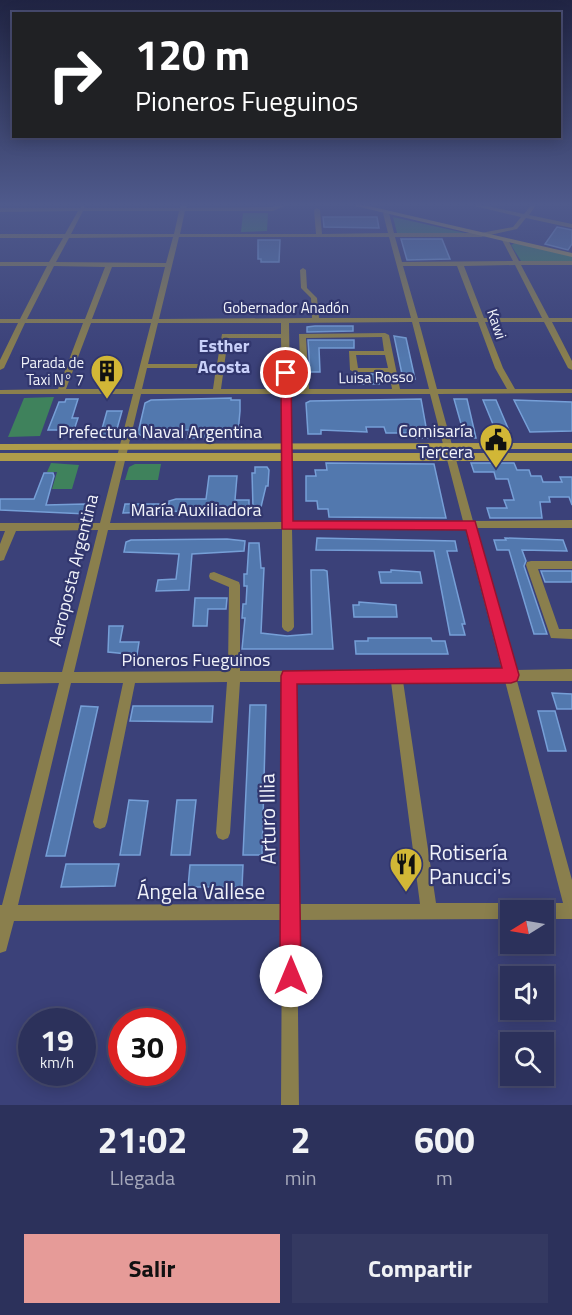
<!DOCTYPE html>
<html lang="es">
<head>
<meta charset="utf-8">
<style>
  body { margin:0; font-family:"Titillium Web",sans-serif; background:#343961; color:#f1f3f6; height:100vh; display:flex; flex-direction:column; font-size:22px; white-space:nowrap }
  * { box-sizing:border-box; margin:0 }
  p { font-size:20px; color:#a6a9bb }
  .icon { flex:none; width:33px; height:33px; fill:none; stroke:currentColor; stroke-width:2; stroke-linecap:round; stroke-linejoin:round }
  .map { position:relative; height:1105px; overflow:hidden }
  .details { display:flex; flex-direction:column; background:#2c315b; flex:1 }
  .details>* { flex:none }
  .top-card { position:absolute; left:12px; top:12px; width:549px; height:126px; border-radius:0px; box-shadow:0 3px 15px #0003,0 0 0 2px #484c71; background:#202124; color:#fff; overflow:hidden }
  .needle { width:39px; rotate:259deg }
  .controls { position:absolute; left:500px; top:900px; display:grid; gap:12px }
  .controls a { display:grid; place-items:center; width:54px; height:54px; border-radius:0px; background:#2c315b; box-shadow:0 3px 15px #0003,0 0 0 2px #484c71; font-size:30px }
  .speed { position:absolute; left:18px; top:1008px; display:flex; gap:12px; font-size:30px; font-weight:700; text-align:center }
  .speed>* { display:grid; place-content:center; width:78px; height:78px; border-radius:50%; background:#2c315b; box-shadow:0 3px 15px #0003,0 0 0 2px #484c71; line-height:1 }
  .speed small { font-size:15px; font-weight:400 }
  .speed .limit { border:9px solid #d22; background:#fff; color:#111 }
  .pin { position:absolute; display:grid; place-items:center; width:51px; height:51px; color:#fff; margin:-26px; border:3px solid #fff; border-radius:50%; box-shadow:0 2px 6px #0007 }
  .me { position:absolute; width:66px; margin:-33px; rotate:0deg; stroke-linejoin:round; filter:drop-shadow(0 0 4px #0008) }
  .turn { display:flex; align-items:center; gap:21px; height:126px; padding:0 24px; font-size:27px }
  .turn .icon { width:78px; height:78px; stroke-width:2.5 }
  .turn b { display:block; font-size:42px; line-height:51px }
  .eta { display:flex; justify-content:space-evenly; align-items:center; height:102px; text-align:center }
  .eta b { font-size:36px; font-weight:700; line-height:42px }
  .action { display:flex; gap:12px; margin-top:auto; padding:12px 24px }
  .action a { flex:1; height:69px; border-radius:0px; background:#e69b98; color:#111; font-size:24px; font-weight:700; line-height:69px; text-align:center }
  .action a+a { background:#343961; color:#f1f3f6 }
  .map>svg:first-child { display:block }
  .green { fill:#3f825c }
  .building { fill:#5278ae; stroke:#769fd7; stroke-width:1.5 }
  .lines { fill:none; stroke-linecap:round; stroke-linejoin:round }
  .street { fill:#8a7f4d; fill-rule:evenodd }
  .secondary { fill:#af9c4a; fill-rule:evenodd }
  .route { fill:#e11d48; stroke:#92132f; stroke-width:1.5 }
  .labels { text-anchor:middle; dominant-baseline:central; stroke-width:4.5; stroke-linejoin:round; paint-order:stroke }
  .far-street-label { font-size:15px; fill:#f1f3fa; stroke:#31366d }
  .far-poi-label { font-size:15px; fill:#f1f3fa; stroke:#31366d; text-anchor:end }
  .far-quarter-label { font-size:18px; font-weight:bold; fill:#c9d0f9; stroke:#31366d }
  .poi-label { font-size:18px; fill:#f1f3fa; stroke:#31366d; text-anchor:end }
  .street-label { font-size:18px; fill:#f1f3fa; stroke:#31366d }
  .near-street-label { font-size:21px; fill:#f1f3fa; stroke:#31366d }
  .near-poi-label { font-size:21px; fill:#f1f3fa; stroke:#31366d; text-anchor:start }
</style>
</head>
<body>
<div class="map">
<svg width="572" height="1105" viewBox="0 0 572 1105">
  <rect width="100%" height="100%" fill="#3b4179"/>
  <!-- green -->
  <g class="green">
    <path d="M243,213H268L267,231L241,232Z"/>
    <path d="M393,217L465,233H397Z"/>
    <path d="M515,243L572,256V261H521L511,245Z"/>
    <path d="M54,397L40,436L8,437L24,398Z"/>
    <path d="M51,463L79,465L72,489H52L57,472H47Z"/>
    <path d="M135,464H161L158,480H125L129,467Z"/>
  </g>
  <!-- building -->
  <g class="building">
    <path d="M323,217H377L379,228L324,227Z"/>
    <path d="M557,227L572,230V244L568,250L545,244Z"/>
    <path d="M401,239H442L450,259L407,260Z"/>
    <path d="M258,240H280L279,262H261V259H258Z"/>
    <path d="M315,326H353V331L307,332V327Z"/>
    <path d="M394,336L406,338L415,379H403Z"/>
    <path d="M308,340H354V348H319L320,372H310Z"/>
    <path d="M357,374H378L379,384H357Z"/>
    <path d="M231,398V400H240V411L238,433H229V438H187L189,430H170L168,438H144L138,433L145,403L151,400Z"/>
    <path d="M66,399H78L72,418H78L74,430H48L59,402H65Z"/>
    <path d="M421,399L428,438H416L415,433H386L384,427H366L367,432L321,430V434H308L306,403L310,401Z"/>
    <path d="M454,399H467L476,438H465Z"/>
    <path d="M483,400H496L510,433L497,434Z"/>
    <path d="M514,400L572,402V431L530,432Z"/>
    <path d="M107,411H122L115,436H100Z"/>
    <path d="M326,463L434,464L446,518L329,517L328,509H318L317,501H306V476H316L315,470H327Z"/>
    <path d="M471,463H514L517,470H529L531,476H541L543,482H562L560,477H572V505L569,497H549L550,502H540L542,518H490L487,508H507L504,500H514L508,479H496L494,472H474Z"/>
    <path d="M255,467H267L269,470L268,486H266L261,507L253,508L252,473H255Z"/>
    <path d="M44,473H53L54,476L46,505L85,504L90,505L87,514L0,510V499H34Z"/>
    <path d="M209,476H237L235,500H249V509L123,513L125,504H169V501L176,499H206Z"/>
    <path d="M317,538L455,541L457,551H447L465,624H462L465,635H450L434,551L316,550Z"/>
    <path d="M505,538L563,540L567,551L522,550L526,561L524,566L547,634H534L509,550H497L494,540H506Z"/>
    <path d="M227,539L245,541L244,551L192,554L189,590L156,591L158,580L176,579L179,554L124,552L126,542L131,540Z"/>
    <path d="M249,543H259L261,568H264L261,633L287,636L312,634L311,570H324L327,571L333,649H242L245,618H242L243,604H246L247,586H244V574H247Z"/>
    <path d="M391,570L420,572L422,583H381L379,572H391Z"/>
    <path d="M541,571H572V582H545Z"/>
    <path d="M195,598H227L226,609H208L207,626H193Z"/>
    <path d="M359,602L396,605L397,617H354L353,605H359Z"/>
    <path d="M109,626H123L120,642H139L137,655L108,652Z"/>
    <path d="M368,638H431L432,641H445L448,654H356L355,641H368Z"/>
    <path d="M552,693L572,694V709H557Z"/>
    <path d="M250,705H266L262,855H243Z"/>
    <path d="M81,706L98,707L65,856H46Z"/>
    <path d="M133,706H213L212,722L130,721Z"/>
    <path d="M538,711H555L566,751H548Z"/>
    <path d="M129,800L148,801L140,855H120Z"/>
    <path d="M177,800H196L190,855H171Z"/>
    <path d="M66,864H119L115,886L61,887Z"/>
    <path d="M190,865H243L242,887H188Z"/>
  </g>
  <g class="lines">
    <!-- street -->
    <g class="street">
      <path d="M181,204H187L186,208L272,207L281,204H289L273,211H185L180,234H316L314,210L317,208L320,210L322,234L388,233L383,213L386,211L389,213L394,233H481L513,227L521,217L466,204H478L524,214L532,204H537L529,215L572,224V228L526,218L517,229L481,237H395L402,262L513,261L502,240L505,238L508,240L519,261H572V265H521L549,318H572V322H552L572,361V370L568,368L544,322H485L503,368L515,389H572V393L438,394L473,521L572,520V528H475L514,670L572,669V681H517L572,880V919H543V910H535L537,905L543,903H563L505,681H403L436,903H510L516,905L518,910H510V919L297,920L299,1105H281L282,920L14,921L6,951L0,953V905H2L59,683L0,684V672H62L98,530L16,531L5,557L4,560L0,561V544L5,531H0V523H100L133,394H0V390L58,389L83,323H25L4,368L0,370V360L18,323H0V319H20L47,266H0V262H49L63,238H0V234H65L78,211L0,212V208H80L83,205L85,208H180ZM83,211H179L174,234H71ZM173,237L166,263L56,262L69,238ZM179,237H389L411,318H319L317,298L307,288L306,270L303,268L300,270L301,288L311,298L312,318L159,319ZM515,265L542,318H484L464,266ZM54,266L105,267L85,319H27ZM403,266H457L477,318H418ZM112,267H165L152,319H92ZM412,322L429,389H400L389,335L385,333L299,334L301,389H290L289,323ZM419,322H478L495,368L507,389H437ZM91,323H151L134,389H66ZM158,323H281V334H222L217,364H148ZM382,337L384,351H349L350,370L354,372H389L392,389H309L306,338ZM228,338H281L282,389H221ZM356,355H385L388,368H358ZM147,368H216L213,389H142ZM141,394H282V522L110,523ZM290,394H430L463,521L292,522ZM465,528L502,670L240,671V585L239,582L214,572L210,573L209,576L210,579L229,587L228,671L74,672L108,530L282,529V627L284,630L288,632L292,630L294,627L292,529ZM227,682L216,833L218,838L223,840L228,838L230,833L240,682H283L282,904L18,905L71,683H123L93,822L95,827L100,829L105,827L107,822L135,683ZM295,682H391L420,904H297Z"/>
      <path d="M531,561H572V569H538L559,629H572V639L551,638L526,565L527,562Z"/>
    </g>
    <!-- secondary -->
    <g class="secondary">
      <path d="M347,204H360L572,253V257Z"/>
      <path d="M572,443V449L0,450V444Z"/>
      <rect x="0" y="453" width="572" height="8"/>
    </g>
  </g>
  <!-- sky -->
  <linearGradient id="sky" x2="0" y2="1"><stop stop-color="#202443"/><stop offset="0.57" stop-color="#4f5a8c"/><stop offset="1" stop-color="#4f5a8c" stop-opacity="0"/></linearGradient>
  <rect width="572" height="359" fill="url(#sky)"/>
  <!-- route -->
  <path class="route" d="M286,370L291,373L293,521H475L519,675L517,681L511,683L297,684L301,976L298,983L291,987L283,983L280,976L281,676L283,671L502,668L466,530L282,529L281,373Z"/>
  <!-- icons -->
  <defs>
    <g id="building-pin" transform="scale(1.725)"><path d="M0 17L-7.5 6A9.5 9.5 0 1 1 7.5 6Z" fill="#d2b736" stroke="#31366d"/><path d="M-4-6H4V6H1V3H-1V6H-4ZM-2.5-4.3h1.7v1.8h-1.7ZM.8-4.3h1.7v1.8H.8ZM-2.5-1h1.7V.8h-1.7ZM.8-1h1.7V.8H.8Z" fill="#111"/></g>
    <g id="civic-pin" transform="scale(1.725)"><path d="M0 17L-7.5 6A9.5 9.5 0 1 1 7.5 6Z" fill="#d2b736" stroke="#31366d"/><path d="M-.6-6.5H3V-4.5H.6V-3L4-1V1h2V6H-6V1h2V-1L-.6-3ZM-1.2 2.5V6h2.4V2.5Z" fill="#111"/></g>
    <g id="restaurant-pin" transform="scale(1.725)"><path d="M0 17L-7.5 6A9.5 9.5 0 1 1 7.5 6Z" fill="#d2b736" stroke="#31366d"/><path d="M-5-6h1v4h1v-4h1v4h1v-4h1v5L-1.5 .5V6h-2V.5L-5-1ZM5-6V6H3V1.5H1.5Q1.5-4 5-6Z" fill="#111"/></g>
  </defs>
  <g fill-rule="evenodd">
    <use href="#building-pin" x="107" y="371"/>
    <use href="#civic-pin" x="496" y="440"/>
    <use href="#restaurant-pin" x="406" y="864"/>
  </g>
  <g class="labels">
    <!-- far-street labels -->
    <g class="far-street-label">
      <text x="286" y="307">Gobernador Anadón</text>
      <text transform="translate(497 324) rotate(71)">Kawi</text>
      <text transform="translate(376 377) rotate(-1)">Luisa Rosso</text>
    </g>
    <!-- far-poi labels -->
    <g class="far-poi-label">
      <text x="84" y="362">Parada de<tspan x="84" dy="17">Taxi N° 7</tspan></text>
    </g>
    <!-- far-quarter labels -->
    <g class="far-quarter-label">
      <text x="224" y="345">Esther<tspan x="224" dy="21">Acosta</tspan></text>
    </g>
    <!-- poi labels -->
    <g class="poi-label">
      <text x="473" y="430">Comisaría<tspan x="473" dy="21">Tercera</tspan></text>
    </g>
    <!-- street labels -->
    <g class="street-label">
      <text x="160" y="431">Prefectura Naval Argentina</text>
      <text x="196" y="509">María Auxiliadora</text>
      <text transform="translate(73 570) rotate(-76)">Aeroposta Argentina</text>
      <text x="196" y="659">Pioneros Fueguinos</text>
    </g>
    <!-- near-street labels -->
    <g class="near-street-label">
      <text transform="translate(267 819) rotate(-91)">Arturo Illia</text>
      <text x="201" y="891">Ángela Vallese</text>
    </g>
    <!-- near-poi labels -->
    <g class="near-poi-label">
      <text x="429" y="852">Rotisería<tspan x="429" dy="24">Panucci's</tspan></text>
    </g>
  </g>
</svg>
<div class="controls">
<a><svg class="needle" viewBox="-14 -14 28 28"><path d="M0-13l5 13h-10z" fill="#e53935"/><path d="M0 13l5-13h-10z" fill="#a6a9bb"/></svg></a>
<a><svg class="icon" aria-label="sound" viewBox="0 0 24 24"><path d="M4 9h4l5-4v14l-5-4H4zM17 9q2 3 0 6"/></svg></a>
<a><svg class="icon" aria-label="search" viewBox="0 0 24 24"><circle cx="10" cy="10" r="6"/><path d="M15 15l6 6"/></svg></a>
</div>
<div class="speed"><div>19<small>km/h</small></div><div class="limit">30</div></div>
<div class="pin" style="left:286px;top:373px;background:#d93025"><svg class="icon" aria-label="arrive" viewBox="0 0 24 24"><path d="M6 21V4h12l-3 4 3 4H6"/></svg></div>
<svg class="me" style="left:291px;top:976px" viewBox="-20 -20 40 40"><circle r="19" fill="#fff"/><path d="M0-13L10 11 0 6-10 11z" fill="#e11d48"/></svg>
<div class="top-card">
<div class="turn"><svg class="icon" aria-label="right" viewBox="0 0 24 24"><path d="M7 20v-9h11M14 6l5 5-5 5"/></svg><div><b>120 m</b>Pioneros Fueguinos</div></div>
</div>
</div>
<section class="details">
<div class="eta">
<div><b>21:02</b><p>Llegada</p></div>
<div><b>2</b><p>min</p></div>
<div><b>600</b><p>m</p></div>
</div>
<div class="action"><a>Salir</a><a>Compartir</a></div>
</section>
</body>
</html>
